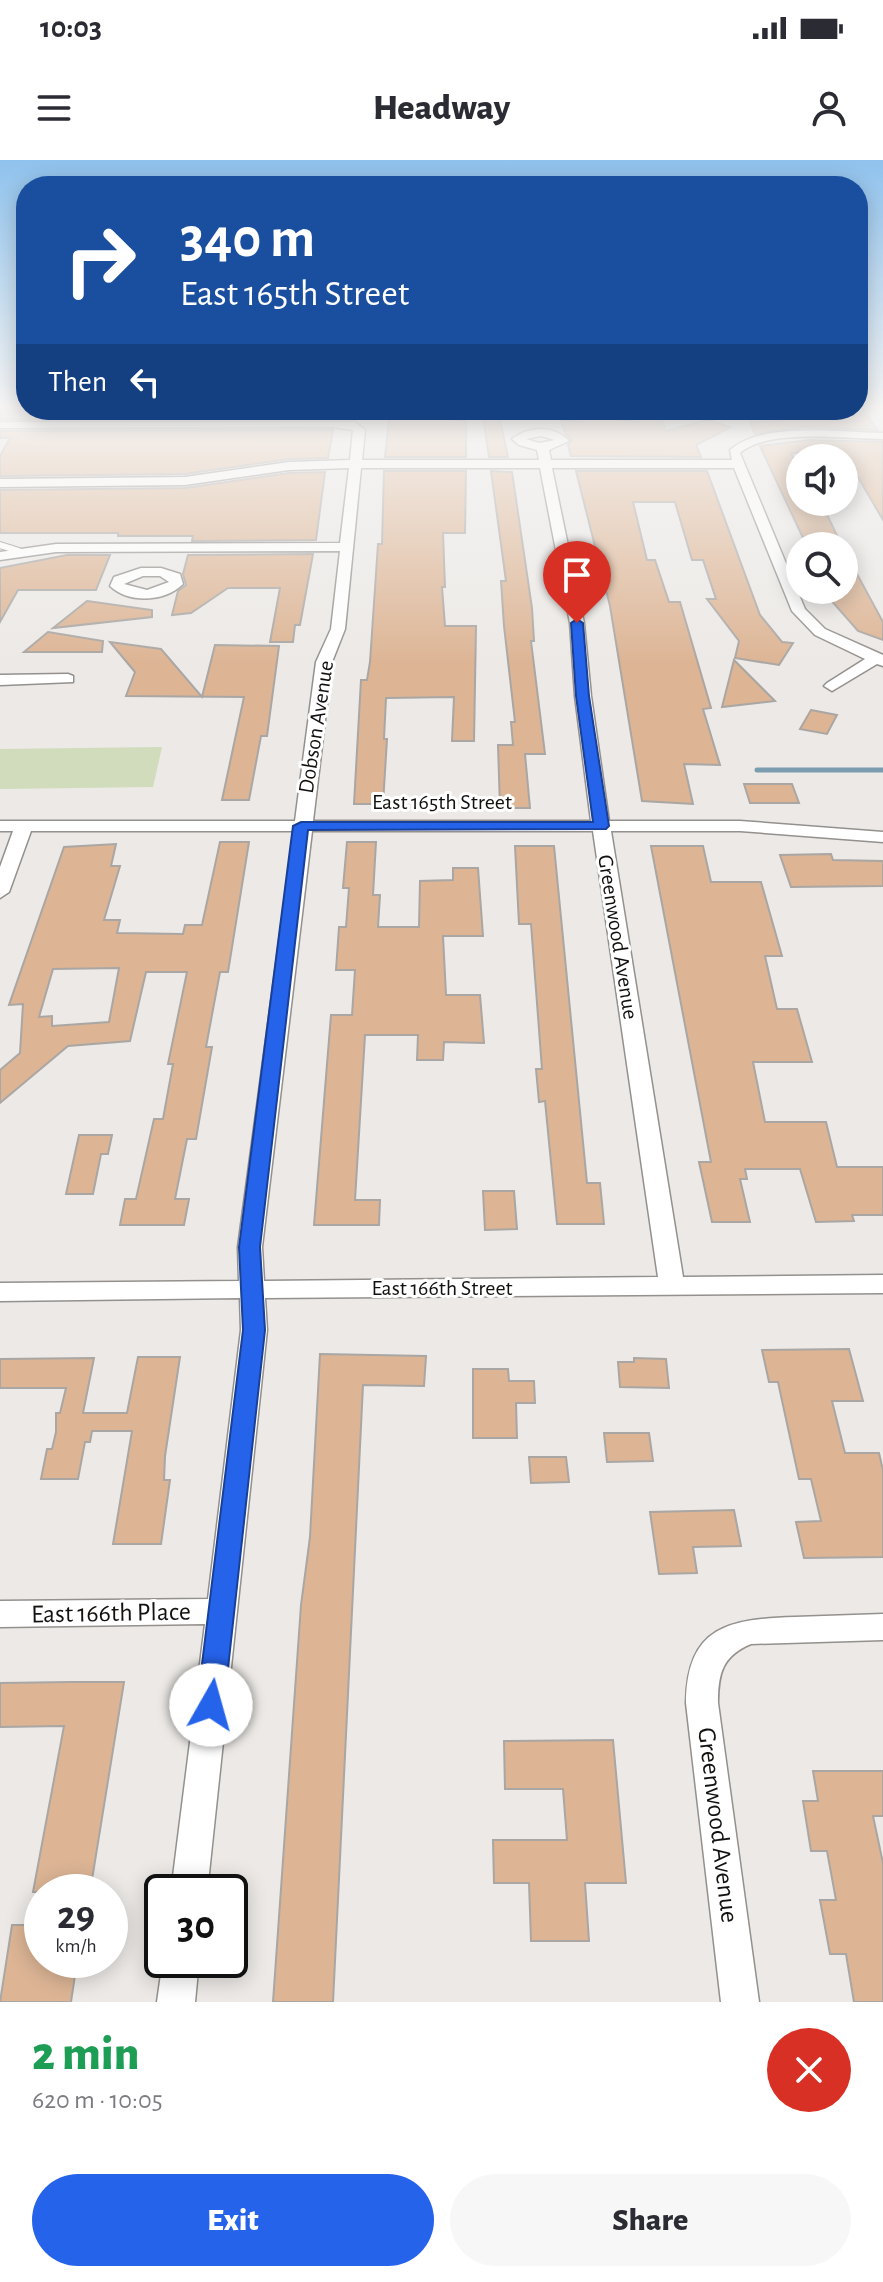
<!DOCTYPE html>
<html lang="en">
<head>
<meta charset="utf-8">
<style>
  body { margin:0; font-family:"Alegreya Sans",sans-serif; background:#f7f7f7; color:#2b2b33; height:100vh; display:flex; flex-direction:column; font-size:30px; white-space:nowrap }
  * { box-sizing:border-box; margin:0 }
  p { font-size:26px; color:#7c7c81 }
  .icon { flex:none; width:44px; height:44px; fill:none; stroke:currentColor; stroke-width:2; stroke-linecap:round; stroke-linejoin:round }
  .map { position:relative; height:1842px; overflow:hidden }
  .drawer { display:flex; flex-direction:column; background:#fff; flex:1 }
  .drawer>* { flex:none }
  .guide { position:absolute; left:16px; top:16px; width:852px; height:244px; border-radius:32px; box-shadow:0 4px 20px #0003; background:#1a4fa0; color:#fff; overflow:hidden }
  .fabs { position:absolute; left:786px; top:284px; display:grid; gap:16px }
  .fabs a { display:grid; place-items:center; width:72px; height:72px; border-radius:50%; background:#fff; box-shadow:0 4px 20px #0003; font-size:40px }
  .speed { position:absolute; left:24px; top:1714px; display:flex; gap:16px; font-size:40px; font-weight:700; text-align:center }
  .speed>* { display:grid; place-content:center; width:104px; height:104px; border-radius:50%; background:#fff; box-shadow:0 4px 20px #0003; line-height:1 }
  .speed small { font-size:20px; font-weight:400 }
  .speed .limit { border:4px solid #111; border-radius:12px; background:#fff; color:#111 }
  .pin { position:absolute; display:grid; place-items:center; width:68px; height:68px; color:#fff; margin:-82px -34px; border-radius:50% 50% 50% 0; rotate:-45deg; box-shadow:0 0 8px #0007 }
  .pin .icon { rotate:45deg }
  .me { position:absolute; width:88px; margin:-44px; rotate:7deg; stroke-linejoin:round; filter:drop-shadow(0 0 6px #0008) }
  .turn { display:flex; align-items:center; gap:28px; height:168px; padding:0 32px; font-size:36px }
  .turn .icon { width:104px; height:104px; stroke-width:2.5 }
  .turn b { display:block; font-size:56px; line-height:68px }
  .then { display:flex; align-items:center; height:76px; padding:0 32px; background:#0003; gap:16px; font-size:30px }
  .round { display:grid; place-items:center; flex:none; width:84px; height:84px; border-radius:42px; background:#f7f7f7 }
  .head { display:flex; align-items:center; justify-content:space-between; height:136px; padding:0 32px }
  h1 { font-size:48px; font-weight:800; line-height:60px; color:#1e9e55 }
  .action { display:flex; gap:16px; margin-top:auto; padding:16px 32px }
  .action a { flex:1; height:92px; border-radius:48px; background:#2563eb; color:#fff; font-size:32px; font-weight:800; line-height:92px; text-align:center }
  .action a+a { background:#f7f7f7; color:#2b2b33 }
  .status { display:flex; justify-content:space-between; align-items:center; height:56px; padding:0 40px; background:#fff; direction:ltr }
  .status svg { height:22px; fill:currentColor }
  header { display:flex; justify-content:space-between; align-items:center; height:104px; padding:0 32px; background:#fff; font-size:36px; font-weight:800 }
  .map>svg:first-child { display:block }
  .green { fill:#d0dcbb }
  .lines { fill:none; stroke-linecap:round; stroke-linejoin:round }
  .stream { stroke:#7c9cb0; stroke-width:5 }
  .building { fill:#ddb595; stroke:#a9a6a3; stroke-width:2; fill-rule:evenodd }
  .service-casing { stroke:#93908d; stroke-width:8 }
  .minor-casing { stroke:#93908d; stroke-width:3 }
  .service { stroke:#fff; stroke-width:6 }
  .minor { fill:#fff; fill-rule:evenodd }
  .route { fill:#2563eb; stroke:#184099; stroke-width:2 }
  .labels { text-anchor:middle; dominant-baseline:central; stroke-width:6; stroke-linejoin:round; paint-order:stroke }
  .street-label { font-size:22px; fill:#121110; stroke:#fff }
  .near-street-label { font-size:26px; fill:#121110; stroke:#fff }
</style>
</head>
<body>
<div class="status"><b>10:03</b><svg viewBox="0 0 49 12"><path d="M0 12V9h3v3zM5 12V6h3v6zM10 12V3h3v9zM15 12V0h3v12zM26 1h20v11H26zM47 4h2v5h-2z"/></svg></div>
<header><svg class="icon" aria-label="menu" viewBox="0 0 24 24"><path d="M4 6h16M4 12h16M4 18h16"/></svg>Headway<svg class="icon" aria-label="person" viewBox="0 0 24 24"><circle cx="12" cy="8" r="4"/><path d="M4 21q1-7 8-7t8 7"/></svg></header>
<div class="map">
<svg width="883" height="1842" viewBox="0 0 883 1842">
  <rect width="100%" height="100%" fill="#ece9e6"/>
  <!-- green -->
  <path class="green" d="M162,587L153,627L0,629V589Z"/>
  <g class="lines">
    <!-- stream -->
    <path class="stream" d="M757,610H883"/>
  </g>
  <!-- building -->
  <g class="building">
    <path d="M0,250L79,251L167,250L163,259H0Z"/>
    <path d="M225,250H338L336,259H223Z"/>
    <path d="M390,250L466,261V297H385Z"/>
    <path d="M482,250H498L508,297H489Z"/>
    <path d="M864,250L877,270L803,267L755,274L750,262L782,261L778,251Z"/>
    <path d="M635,252H658L666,271L707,260L731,267L696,285L701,297L571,296L568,285L572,280L565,273L561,260L581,262L589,256L639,262Z"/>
    <path d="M333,270L328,298L289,299L185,314L0,316V296L10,278H0V271Z"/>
    <path d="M809,280L883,282V360L858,317H844V293H791L800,315V342H821L841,384L818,385L815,380H804L760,286Z"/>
    <path d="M384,311H466L465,373H443L445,427H442L445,466H476L474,581H452L454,537L386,538L384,579H387L383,644H354L361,520H367L370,502L378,384H382Z"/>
    <path d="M491,311L512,312L532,448L534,481H531L545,594H525L530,648H500L498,585H513L511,562H515L504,466L501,421H506Z"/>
    <path d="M576,311H707L760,455L782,482L793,483L779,505L735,498L739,481L707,439H716L703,400H692L675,342H633L647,400H655L669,442H680L711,548L703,549L720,605L684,604L693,644L642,641L610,446Z"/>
    <path d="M325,312L316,380L192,381L193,376H118V373H0V330L185,328L289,313Z"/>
    <path d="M844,390L883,462V480L858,471L822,430H844Z"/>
    <path d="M313,394L300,465H295L293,482H270L280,428H228L191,453L172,455L178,431L186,425L183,414L188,395Z"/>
    <path d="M67,395H110L96,430H18L0,462V408Z"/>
    <path d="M87,441L152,450V457L53,468Z"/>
    <path d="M48,472L103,481L102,492H24Z"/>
    <path d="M110,482L161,489L202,537L215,485L279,486L267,576H261L249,640H222L244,537L126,536L135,512Z"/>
    <path d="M734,500L775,541L722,547Z"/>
    <path d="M811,550L837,555L827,574L800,569Z"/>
    <path d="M744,624H792L799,643H750Z"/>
    <path d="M220,682H249L228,812H220L206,887H212L196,979H187L175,1039H189L184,1065H120L125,1039H136L154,959H163L173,904H168L187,812H146L130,881L68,886L0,943V910L20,893L23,844L9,845L64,687L116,684L111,706H120L104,760H120L117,773L183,774L185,765H202ZM119,808L109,862L52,866V856L39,857L53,809Z"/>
    <path d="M347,682H376L373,735H380L378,767H419L420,721L453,720V708H478L483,776H443L446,835H480L484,883L444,882L443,900H417L418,875H365L355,1040H380L379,1065H314L331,855H352L355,810H336L339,767H346L349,728H343Z"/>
    <path d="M515,686H554L587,1023H600L604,1064H557L545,941L539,942L536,909H542L531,764H519Z"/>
    <path d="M651,686H703L711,722H761L782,796H765L777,849H797L812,902H753L765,962H826L837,1007H883V1055H852L854,1061L816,1062L800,1009H745L747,1019H740L750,1062H712L699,1002H711Z"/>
    <path d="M831,694L833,700L883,701V726L791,727L780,695Z"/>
    <path d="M79,975H112L108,994H101L93,1034H66Z"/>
    <path d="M483,1031H514L517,1069L485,1070Z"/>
    <path d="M849,1189L863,1241H832L845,1293H879L883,1310V1397L804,1398L796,1362L821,1361L811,1319H799L778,1222H769L762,1190Z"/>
    <path d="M320,1194L426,1196L424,1226L363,1225L333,1842H273L301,1445L310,1377Z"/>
    <path d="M138,1197H180L165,1296L164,1320H170L161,1384H113L132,1271H92L90,1282H85L78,1319H41L47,1289H52L56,1272V1253H60L66,1228H0V1199L94,1198L83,1253H127Z"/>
    <path d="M634,1198L666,1199L669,1228L620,1227L618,1202H634Z"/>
    <path d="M473,1209H508L509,1221H534L535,1243H516L517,1278H473Z"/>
    <path d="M604,1273H649L653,1301L607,1302Z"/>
    <path d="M529,1297H566L569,1322L531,1323Z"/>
    <path d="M734,1350L741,1386L693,1387L697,1413L659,1414L650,1352Z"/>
    <path d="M71,1522H124L90,1732H33L64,1566L0,1567V1523Z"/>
    <path d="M613,1580L626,1723H585L589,1781H531L529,1723H494L493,1680H567L563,1629H505L504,1581Z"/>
    <path d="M813,1611H883V1656H873L883,1703V1842H854L846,1794H830L820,1740H836L827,1691H811L803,1641H818Z"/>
    <path d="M12,1765H42V1800L77,1802L71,1842H0Z"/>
  </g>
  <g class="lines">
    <!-- service casing -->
    <g class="service-casing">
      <path id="service" d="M0,385L19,391"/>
    </g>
    <!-- minor casing -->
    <g class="minor-casing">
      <g id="minor">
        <path d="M0,262H355L365,270L362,300H539L537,290L519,285L512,279C529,266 554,265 569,281L549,290L551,300H732L730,290C763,261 841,272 883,273V279C847,279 768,268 740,293L805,449L825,469L883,495V506L877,504L832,531L824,526L827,523L865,499L815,475L792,451L734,308H552L584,463L591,536L609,661H740L883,672V682L740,671H611L683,1117L883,1115V1133L265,1138L267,1170L207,1732H171L205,1464L0,1467V1441L208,1439L241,1170L240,1138L0,1141V1123L239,1121L238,1087L294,671H31L9,732L0,738V707L13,671H0V661H295L316,502L331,469L340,391L56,392L0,400V392L56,384L340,383L349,308L289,310L185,325L0,327V319L185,317L289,302L350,300L353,270L333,267L0,268ZM541,276L555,280L539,283L526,279ZM361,308H540L570,463L575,536L591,661H313L332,502L345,469ZM312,671H593L658,1117L264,1121L262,1087Z"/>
        <path d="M141,408H161L180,414L183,424C165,442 129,444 110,426L114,417ZM143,416H160L169,422L147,430L124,424Z"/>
        <path d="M68,514L73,516V522L0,525V515Z"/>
        <path d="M883,1454V1480L751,1484C722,1496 718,1514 718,1543L759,1842H721L686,1543C687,1466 729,1459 795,1457C824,1456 854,1455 883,1454Z"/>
        <path d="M163,1800H199L195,1842H157Z"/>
      </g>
    </g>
    <!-- service -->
    <use href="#service" class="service"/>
    <!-- minor -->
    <use href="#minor" class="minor"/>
  </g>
  <!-- sky -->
  <linearGradient id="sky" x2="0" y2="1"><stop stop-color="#8fc2ed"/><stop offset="0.49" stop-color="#f6f5f4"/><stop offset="1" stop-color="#f6f5f4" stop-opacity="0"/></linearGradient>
  <rect width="883" height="503" fill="url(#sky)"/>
  <!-- route -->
  <path class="route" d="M577,459L583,463L589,536L609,666L606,669L308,670L260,1087L265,1170L224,1545L220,1553L211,1556L201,1553L197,1545L243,1170L239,1087L293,666L301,662H593L576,536L571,463Z"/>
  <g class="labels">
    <!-- street labels -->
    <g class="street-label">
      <text transform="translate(316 567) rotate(-81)">Dobson Avenue</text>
      <text x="442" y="642">East 165th Street</text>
      <text transform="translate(618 777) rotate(81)">Greenwood Avenue</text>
      <text x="442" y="1128">East 166th Street</text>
    </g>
    <!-- near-street labels -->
    <g class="near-street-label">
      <text transform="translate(111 1453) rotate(-1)">East 166th Place</text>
      <text transform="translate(718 1665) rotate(83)">Greenwood Avenue</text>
    </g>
  </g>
</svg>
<div class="fabs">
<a><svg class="icon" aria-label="sound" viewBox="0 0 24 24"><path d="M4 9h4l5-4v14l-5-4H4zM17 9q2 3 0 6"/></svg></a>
<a><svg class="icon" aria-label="search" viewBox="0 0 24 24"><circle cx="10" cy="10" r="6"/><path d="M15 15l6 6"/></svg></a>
</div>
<div class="speed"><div>29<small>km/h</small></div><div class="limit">30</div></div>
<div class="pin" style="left:577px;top:463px;background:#d93025"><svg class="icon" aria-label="arrive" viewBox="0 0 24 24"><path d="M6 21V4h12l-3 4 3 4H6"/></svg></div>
<svg class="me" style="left:211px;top:1545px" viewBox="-20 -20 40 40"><circle r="19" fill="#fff"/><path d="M0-13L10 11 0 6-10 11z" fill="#2563eb"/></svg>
<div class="guide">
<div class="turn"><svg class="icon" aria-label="right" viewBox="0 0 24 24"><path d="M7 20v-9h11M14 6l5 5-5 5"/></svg><div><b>340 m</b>East 165th Street</div></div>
<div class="then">Then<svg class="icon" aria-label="left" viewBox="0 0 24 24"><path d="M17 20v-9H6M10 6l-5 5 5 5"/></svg></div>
</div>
</div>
<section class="drawer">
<div class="head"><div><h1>2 min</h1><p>620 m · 10:05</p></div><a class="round" style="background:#d93025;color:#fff"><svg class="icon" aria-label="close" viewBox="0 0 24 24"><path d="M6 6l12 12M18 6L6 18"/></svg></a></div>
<div class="action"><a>Exit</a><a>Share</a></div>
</section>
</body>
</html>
